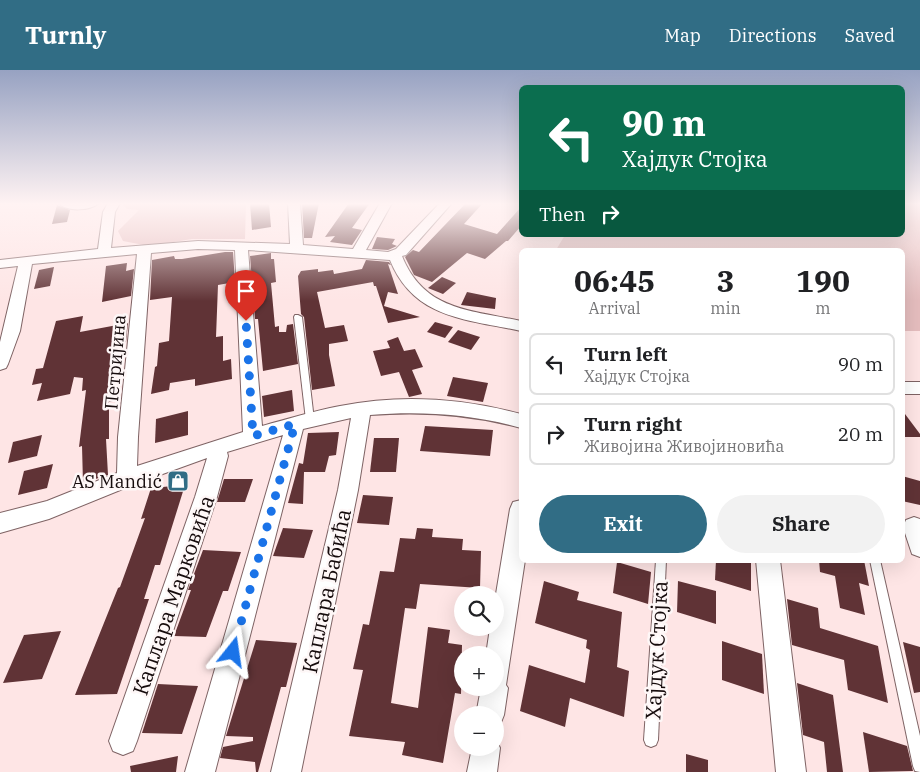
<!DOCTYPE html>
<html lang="en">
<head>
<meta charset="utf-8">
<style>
  body { margin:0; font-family:"IBM Plex Serif",serif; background:#f2f2f2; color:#202124; height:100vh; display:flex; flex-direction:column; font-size:19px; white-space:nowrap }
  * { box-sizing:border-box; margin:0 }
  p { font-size:16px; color:#757577 }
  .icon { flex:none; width:28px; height:28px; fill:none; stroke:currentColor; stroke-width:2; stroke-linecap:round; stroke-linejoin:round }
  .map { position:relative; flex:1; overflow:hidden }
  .drawer { position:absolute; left:519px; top:178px; width:386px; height:315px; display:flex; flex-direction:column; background:#fff; border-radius:8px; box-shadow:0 5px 20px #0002 }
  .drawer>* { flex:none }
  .guide { position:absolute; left:519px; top:15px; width:386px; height:152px; border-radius:8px; box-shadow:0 5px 20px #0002; background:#0b6e4f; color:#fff; overflow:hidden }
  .controls { position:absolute; left:454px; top:516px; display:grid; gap:10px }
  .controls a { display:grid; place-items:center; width:50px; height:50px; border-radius:50%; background:#fff; box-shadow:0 5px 20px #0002; font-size:25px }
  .pin { position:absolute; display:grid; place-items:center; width:42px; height:42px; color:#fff; margin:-51px -21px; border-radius:50% 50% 50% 0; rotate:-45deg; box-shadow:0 0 5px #0007 }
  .pin .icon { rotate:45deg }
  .me { position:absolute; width:55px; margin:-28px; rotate:15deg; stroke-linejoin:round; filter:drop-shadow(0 0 4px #0008) }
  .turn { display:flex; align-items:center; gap:18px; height:105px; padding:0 20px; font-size:22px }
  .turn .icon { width:65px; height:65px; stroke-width:2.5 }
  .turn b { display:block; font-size:35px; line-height:42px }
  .then { display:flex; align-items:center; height:48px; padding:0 20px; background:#0003; gap:10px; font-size:19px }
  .eta { display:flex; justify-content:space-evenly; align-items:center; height:85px; text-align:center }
  .eta b { font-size:30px; font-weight:700; line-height:35px }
  .cta { display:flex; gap:10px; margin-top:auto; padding:10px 20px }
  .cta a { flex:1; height:58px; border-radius:30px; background:#316d85; color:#fff; font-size:20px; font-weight:700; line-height:58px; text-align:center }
  .cta a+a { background:#f2f2f2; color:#202124 }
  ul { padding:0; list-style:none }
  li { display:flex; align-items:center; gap:15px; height:62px; margin:0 10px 8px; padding:0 10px; border:2px solid #e0e0e0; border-radius:8px }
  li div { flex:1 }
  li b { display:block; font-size:19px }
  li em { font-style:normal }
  header { display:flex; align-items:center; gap:30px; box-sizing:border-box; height:70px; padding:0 25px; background:#316d85; color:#fff }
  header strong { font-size:24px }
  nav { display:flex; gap:28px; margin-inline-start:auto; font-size:18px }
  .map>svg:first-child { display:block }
  .green { fill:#e5bdbe }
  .building { fill:#603336 }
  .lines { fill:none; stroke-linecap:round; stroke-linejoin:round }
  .lane-casing { stroke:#7e6364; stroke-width:2 }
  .street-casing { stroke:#7e6364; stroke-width:2 }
  .lane { fill:#fff; fill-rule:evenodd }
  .street { fill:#fff; fill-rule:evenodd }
  .route { stroke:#1a73e8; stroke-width:9; stroke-dasharray:0 16.2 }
  .labels { text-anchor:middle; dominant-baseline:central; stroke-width:5; stroke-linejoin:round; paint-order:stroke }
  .street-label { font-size:18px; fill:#150b0c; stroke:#fef7f7 }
  .poi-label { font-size:18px; fill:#150b0c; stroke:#fef7f7; text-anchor:end }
  .near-street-label { font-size:21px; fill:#150b0c; stroke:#fef7f7 }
</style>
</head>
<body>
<header>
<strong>Turnly</strong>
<nav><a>Map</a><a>Directions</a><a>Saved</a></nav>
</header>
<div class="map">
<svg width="920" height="702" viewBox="0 0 920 702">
  <rect width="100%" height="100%" fill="#fee5e5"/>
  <!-- green -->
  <g class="green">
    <path d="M121,133H246L245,169H192L149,176L123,171L118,161L139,140L127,139Z"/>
    <path d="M903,133H920V261H903L902,180H556L565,165H902Z"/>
  </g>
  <!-- building -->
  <g class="building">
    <path d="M250,133H269L271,157L252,160Z"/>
    <path d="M302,133H319L312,168H304Z"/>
    <path d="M349,133H370L352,158L362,160L352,175L330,172L335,166L325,167Z"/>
    <path d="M466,133H483L464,154L497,164L521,137V156L508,171H506L485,189L467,183L432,212L414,205L405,187L413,180L419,182Z"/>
    <path d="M57,135L70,140L67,152L52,154Z"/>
    <path d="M377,167L395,169L392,174L397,176L388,180L372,179Z"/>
    <path d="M225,182H233L235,212L218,215L216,267L223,266V291L231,289L232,309L195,316V309L170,313L169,320L151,324L155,297L157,296L159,273L169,271L172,227L150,230L152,190L174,186L175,189H182Z"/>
    <path d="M271,183V189H274L276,212L271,213L275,257L279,256V262H286L287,255L293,254L298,294L263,301L258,249H255L250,186Z"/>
    <path d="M366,190L389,192L391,195L388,194L398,224L388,222L384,236L420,247L388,253L376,216H374L373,212L317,222L325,258L344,255L348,271L329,274V285L335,316L312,320L304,247L301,244L298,206L301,201L318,199V202L333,200L334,204L362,199Z"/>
    <path d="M127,193L126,201L134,199L131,226L102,232L106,196Z"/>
    <path d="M54,197L50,216L34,219L39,200Z"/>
    <path d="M442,207L456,213L443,224L428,218Z"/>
    <path d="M467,222L496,228L495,239L461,235Z"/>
    <path d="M83,246L80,262L128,253L126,272L116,274L113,331L109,332V369H106L108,405L83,413L82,376L79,377L86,320L82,321L83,308L74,307L70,324L37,331L42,313L32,315L36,299L43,298L56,251Z"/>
    <path d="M435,252L453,257L445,268L427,262Z"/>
    <path d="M458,260L480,267L471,280L448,272Z"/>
    <path d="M398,267L404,281L415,279L423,297L412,300L422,324L409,327L399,302L381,306L373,281L390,278L387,271Z"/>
    <path d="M453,307L488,313L483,332L447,326Z"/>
    <path d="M292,320L294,341L264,347L262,326Z"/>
    <path d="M902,340L920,364V367H902Z"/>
    <path d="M188,341V365L155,373L156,349Z"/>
    <path d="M425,356L493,360L490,386L420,381Z"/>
    <path d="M339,362L336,385L329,386L325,402H304L303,434L288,433L299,393L303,394L308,363Z"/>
    <path d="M42,365L37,386L8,393L13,372Z"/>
    <path d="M374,368H399L396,402H370Z"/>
    <path d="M53,394L47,418L18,425L24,401Z"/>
    <path d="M902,406L920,411V435L902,431Z"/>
    <path d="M224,409H253L245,432H217Z"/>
    <path d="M185,415L160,495H155L144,529H149L117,624L75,625L118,518L120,517L145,448L141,449L151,418Z"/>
    <path d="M363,425L393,427L389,455L357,453Z"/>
    <path d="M283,458L313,460L304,488L273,486Z"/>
    <path d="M417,458L433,459L432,467L463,469L462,480L481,481L480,518L420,514L416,539L405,538L391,633L418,638L428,557L450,560L448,573L462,575L461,624L455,623L443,693L402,685L405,672L349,666L363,600L353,599L363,554L369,555L380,501L394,502L400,468L415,469Z"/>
    <path d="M203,480L241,482L228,521H223L206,567L174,566L191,520H188Z"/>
    <path d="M716,490H751V521L715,510Z"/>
    <path d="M819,490H864L869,516L859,513L865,545L840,538L835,506L820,502Z"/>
    <path d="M617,492L651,502L648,534L613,523Z"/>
    <path d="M544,511L579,522L577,530L622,542L617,597L629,601L624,647L570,628L565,657L520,641L529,595L585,613L590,580L586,578L587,570L535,553Z"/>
    <path d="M678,511L716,521V554L677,542Z"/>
    <path d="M787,529L818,538L820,558L878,576L888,633L848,620L844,590L792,575Z"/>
    <path d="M61,561L42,609L3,613L24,565Z"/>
    <path d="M256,570L297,573L286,617H281L258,702H256L255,692L220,688L223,677L253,671V667L226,666Z"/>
    <path d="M722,571L762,584L764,624L722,610Z"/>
    <path d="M903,572L920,577V622L914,623Z"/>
    <path d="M797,613L833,625L843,702H827L824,672L803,665Z"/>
    <path d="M158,614L198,616L182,664L142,663Z"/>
    <path d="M863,662L907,676L913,701L869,702Z"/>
    <path d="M686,684L708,690V702H686Z"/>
    <path d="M178,686L176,702H131L130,696Z"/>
  </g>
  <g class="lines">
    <!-- lane casing -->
    <g class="lane-casing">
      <g id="lane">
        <path d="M295,245H298L302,247L314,350L313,352H307L306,350L294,247Z"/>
        <path d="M656,490H666L658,670L656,675L651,677L646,675L644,670Z"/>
        <path d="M870,490H880L920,666V702L915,701L913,696Z"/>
      </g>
    </g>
    <!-- street casing -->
    <g class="street-casing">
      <g id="street">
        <path d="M58,133H99C90,141 67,142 58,133Z"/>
        <path d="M108,133H120L115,142L111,178L198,171L290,174L288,133H300L303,175L353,179L380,133H392L366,180L388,182L396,179L440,133H452L406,185L402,186C424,241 471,240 521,251V261C466,249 414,249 390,190L248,180L262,356C288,349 313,341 340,336C400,324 462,328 521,344V358C471,344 422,341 370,345L358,420L301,702H271L338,420L351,348L303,359L215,702H185L283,365L227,382L228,386L217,427L137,671L133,681L123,685L113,681L109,671L195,427L207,388L135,414L49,449L0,463V443L47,431L117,403L118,367L137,184L32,194L20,261L8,294L6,298L0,300V272L18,196L0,198V190L98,179L103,142ZM198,179L235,180L243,362L137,396L138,367L151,183Z"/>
        <rect x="902" y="312" width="18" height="12"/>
        <path d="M521,430V490H525L506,615L508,618L504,645L500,655L495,657V645H476L481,618H495V585H486L490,558H495V530L510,439L513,432Z"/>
        <path d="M914,447L920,449V487L912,484L903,457L906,450Z"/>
        <path d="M756,490H780L806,702H776Z"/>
        <path d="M495,667L500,678L497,702H467L472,678H495Z"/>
      </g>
    </g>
    <!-- lane -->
    <use href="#lane" class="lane"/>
    <!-- street -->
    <use href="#street" class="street"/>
  </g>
  <!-- sky -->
  <linearGradient id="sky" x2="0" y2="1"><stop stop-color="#97a2c2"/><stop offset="0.58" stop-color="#fff3f3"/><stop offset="1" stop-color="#fff3f3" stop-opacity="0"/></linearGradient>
  <rect width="920" height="231" fill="url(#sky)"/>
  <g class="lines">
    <!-- route -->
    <path class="route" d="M233,582L295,354L253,366L246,251"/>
  </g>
  <!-- icons -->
  <defs>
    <g id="shop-square" transform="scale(1.125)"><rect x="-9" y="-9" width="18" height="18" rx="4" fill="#316d85" stroke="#fef7f7"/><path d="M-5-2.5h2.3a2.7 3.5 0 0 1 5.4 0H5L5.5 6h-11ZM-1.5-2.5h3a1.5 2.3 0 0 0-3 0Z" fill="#fff"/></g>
  </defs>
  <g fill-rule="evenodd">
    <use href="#shop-square" x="178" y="411"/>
  </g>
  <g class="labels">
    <!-- street labels -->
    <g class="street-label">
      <text transform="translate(115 292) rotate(-85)">Петријина</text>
    </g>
    <!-- poi labels -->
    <g class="poi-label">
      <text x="162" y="411">AS Mandić</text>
    </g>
    <!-- near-street labels -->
    <g class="near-street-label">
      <text transform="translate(326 521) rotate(-78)">Каплара Бабића</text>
      <text transform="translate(173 525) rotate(-71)">Каплара Марковића</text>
      <text transform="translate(656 580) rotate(-87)">Хајдук Стојка</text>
    </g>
  </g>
</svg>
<div class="controls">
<a><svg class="icon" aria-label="search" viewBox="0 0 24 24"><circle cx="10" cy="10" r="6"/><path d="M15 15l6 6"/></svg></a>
<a>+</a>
<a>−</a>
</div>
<div class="pin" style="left:246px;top:251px;background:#d93025"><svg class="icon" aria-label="arrive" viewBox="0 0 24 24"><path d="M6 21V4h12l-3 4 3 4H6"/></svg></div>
<svg class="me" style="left:233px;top:582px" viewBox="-20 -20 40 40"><path d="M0-17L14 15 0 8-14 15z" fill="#1a73e8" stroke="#fff" stroke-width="4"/></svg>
<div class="guide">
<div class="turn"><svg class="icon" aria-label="left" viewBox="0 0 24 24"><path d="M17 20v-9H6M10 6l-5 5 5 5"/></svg><div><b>90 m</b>Хајдук Стојка</div></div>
<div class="then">Then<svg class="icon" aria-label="right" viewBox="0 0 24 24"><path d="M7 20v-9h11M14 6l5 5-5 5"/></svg></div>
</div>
<section class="drawer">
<div class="eta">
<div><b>06:45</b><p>Arrival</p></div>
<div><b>3</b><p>min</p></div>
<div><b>190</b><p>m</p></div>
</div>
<ul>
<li><svg class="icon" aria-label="left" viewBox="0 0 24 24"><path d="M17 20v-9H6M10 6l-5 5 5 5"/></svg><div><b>Turn left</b><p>Хајдук Стојка</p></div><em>90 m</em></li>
<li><svg class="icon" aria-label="right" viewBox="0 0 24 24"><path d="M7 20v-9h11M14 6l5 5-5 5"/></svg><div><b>Turn right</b><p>Живојина Живојиновића</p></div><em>20 m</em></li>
</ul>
<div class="cta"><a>Exit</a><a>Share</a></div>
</section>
</div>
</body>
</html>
